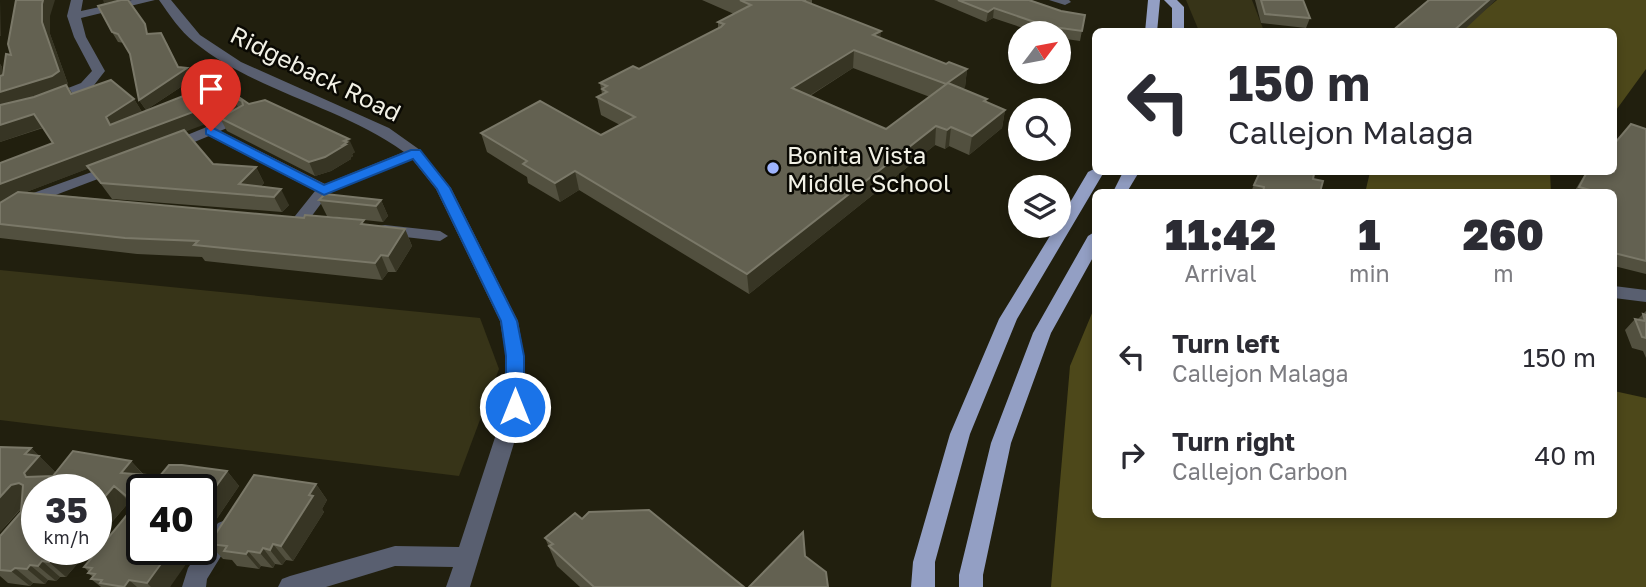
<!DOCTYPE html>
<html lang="en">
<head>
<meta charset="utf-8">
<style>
  body { margin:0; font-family:"Golos Text",sans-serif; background:#f7f7f7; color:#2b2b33; height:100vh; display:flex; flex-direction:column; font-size:26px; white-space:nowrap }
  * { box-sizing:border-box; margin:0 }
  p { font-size:23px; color:#7c7c81 }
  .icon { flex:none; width:38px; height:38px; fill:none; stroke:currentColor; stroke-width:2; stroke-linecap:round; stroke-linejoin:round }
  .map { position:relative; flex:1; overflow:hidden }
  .drawer { position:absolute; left:1092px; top:189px; width:525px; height:329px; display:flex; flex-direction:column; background:#fff; border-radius:10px; box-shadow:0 4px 10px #0003 }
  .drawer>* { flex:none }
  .top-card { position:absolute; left:1092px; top:28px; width:525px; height:147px; border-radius:10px; box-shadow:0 4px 10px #0003; background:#fff; color:#2b2b33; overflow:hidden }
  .needle { width:46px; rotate:58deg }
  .tools { position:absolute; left:1008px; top:21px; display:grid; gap:14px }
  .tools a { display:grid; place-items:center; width:63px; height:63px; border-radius:50%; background:#fff; box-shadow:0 4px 10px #0003; font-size:35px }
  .speed { position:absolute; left:21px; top:474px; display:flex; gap:14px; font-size:35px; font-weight:700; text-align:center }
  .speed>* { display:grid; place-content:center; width:91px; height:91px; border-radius:50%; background:#fff; box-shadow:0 4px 10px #0003; line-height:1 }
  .speed small { font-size:18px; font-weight:400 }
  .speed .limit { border:4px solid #111; border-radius:10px; background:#fff; color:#111 }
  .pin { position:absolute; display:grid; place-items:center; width:60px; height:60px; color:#fff; margin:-72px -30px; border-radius:50% 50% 50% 0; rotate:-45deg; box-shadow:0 0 7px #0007 }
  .pin .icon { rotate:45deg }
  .me { position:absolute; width:77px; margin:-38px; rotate:0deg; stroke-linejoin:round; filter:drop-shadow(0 0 5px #0008) }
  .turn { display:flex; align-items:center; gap:24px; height:147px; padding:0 21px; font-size:32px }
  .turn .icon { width:91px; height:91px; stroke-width:2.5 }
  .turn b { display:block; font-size:49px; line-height:60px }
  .eta { display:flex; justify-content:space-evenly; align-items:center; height:119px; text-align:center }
  .eta b { font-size:42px; font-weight:800; line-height:49px }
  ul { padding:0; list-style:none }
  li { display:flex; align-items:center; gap:21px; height:98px; padding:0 21px }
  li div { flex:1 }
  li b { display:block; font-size:26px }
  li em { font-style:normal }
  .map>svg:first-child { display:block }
  .green { fill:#373418 }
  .forest { fill:#4d481a }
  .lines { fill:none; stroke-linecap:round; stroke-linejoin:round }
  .minor { fill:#595f70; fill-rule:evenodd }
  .major { fill:#939fc4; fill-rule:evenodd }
  .wall { fill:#52503f; fill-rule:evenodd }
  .shaded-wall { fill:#373524 }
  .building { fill:#636151; stroke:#7a7868; stroke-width:2 }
  .route { fill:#1a73e8; stroke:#114b97; stroke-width:2 }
  .poi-dot { fill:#9eb4fd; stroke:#0a0903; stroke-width:2.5 }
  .labels { text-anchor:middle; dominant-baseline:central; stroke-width:5; stroke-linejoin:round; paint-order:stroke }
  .street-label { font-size:24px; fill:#f2f1e6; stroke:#0a0903 }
  .poi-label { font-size:24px; fill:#f2f1e6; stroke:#0a0903; text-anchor:start }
</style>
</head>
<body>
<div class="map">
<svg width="1646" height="587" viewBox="0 0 1646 587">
  <rect width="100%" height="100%" fill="#211f0e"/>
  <!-- green -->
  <g class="green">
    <path d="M1186,0H1252L1264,31H1199Z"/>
    <path d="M0,270L480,318L499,369L459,476L0,420Z"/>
  </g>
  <!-- forest -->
  <g class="forest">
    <path d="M1497,0H1646V69L1614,113V32H1458Z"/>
    <path d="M1370,172H1550L1551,192H1362L1366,189Z"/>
    <path d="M1095,306L1096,514H1614V391L1646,398V587H1051L1070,366Z"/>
  </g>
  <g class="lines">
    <!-- minor -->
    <g class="minor">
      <path d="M71,0H83L81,11L132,0H155L81,18L86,37L105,71L91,89L50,104L45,103V97L81,83L92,71L74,37L67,16Z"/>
      <path d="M159,0H171L200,35L241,62L389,128L420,150L451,188L518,321L524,356L525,407L470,587H446L453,567L395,566L326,587H278L282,579L290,576L395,546L459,547L505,407L506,356L500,321L436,189L412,159L329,193L305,225L299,226L291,221L315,191L209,136L175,150H165L163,147L165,144L241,113L248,117L246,120L220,131L325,184L404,152C340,106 256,92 194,42C180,31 169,14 159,0Z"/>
      <path d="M1049,0H1069L1071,2L1065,5Z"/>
      <path d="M114,164L121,168L119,171L0,216V205Z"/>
      <path d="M385,225L440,231L448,236L440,241L379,234L377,230L379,226Z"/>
      <path d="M1614,286L1646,290V302L1614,298Z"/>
      <path d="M226,520L234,523L237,530L207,579L206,587H182L188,568L218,523Z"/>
    </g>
    <!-- major -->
    <g class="major">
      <path d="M1148,0H1160L1157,32H1145Z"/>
      <path d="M1164,0H1177L1184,7V32H1172V8Z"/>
      <path d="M1096,168V172H1104L1017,319L970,434L935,562V587H911L913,562L950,434L999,319L1056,226H1059V221L1088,172Z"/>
      <path d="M1123,172H1139L1127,192H1113Z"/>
      <path d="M1096,231V252L1051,333L1011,443L983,575V587H959V575L991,443L1033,333L1088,236Z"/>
    </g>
  </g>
  <!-- wall -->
  <g class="wall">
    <path d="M702,0H812V4L881,38L946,64L967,69L965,87L962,89L987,102L1005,110L1002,128L969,155L949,146L945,149L935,145L749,294L579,190L560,202L528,183L527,177L487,152L481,133L601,135L620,125L601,115L597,97L602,94L600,83L639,69L718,28V22L734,14ZM853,68L930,97L886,129L810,96Z"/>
    <path d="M934,0H1029L1061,11L1085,15L1080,41L1059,38V33H1038L993,18L986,22Z"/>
    <path d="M1255,0H1303L1310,18L1306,28L1261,23Z"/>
    <path d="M50,16V34L68,84L67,85L72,93L134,99L142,112L211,85L249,104L355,152L352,154L353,156L350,158L351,159L331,171L315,176L227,131L220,118L185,131L213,164L256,167L264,183L260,187L289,205L282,212L112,199L89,168L26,192L366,224L405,229L412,246L396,272H388L382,280L205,261L202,257L137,254L0,238V203L4,201L0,202V163L53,143L43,128L0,142V64L2,67V75L11,55Z"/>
    <path d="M112,32L151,33L167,43L178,67L187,68L193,79L146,110L139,100L130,55L124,43L118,42Z"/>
    <path d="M1646,129V274L1614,266V192H1574L1586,172H1614Z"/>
    <path d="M1259,172L1313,179L1320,192H1251Z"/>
    <path d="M319,200H381L388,216L383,222L327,216Z"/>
    <path d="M1646,311V358L1643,351L1632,348L1625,330L1635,319H1638Z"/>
    <path d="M31,448L55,472L52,476L131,461L144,475L160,476L227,471L239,486L201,542V490L170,587H101L91,579L93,577L88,573L89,572L84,567L134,506L129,502L96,541V490L37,550H89L66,577H60L56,581L48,580L45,584L33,583L30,586L8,583L0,576V536L21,512L22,508L0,532Z"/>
    <path d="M316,484L327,500L322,509L324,512L293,561L286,560L282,565L275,564L273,568L261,566L259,569L237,566L232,560L223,559L209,544Z"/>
    <path d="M582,519L744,587H580L557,566L545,538Z"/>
  </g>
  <!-- shaded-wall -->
  <g class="shaded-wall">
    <path d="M0,0L1,36H0Z"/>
    <path d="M43,0H55L50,16V34L68,84L67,85L75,98L61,90L0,108V92Z"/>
    <path d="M103,0H120L104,3Z"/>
    <path d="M1489,0H1496L1462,32H1452Z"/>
    <path d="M994,8L993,18L986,22L988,12Z"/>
    <path d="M881,31L880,48L873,35Z"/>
    <path d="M161,33L181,72L187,68L193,79L146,110L139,100Z"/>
    <path d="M854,50L853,68L793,106L792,88Z"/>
    <path d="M0,64L2,67V87L0,84Z"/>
    <path d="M967,69L965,87L944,102L946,84Z"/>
    <path d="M233,97L240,111L0,202V184Z"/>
    <path d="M134,99L142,112L119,139L106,117Z"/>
    <path d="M1005,110L1002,128L969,155L972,136Z"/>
    <path d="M34,114L44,127L0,142V125Z"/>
    <path d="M936,126L935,145L749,294L747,274Z"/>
    <path d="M951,127L949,146L945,149L947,130Z"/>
    <path d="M349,139L355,152L352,154L353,156L350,158L351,159L331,171L315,176L309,162Z"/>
    <path d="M256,167L264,183L252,195L239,184Z"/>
    <path d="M575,171L579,190L560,202L555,183Z"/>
    <path d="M281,189L289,205L282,212L274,197Z"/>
    <path d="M381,200L388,216L383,222L376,206Z"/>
    <path d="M405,229L412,246L396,272L388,256Z"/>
    <path d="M381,255L388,272L382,280L375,263Z"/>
    <path d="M31,448L55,472L41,488L26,477L24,473L25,454Z"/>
    <path d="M131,461L145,477L121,473Z"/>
    <path d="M227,471L239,486L201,542V507Z"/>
    <path d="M19,483L36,498L28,500L0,532V497L11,485Z"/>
    <path d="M316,484L327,500L322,509L324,512L293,561L281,546Z"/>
    <path d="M114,486L129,502L96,541V507Z"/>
    <path d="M273,544L286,560L282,565L270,550Z"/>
    <path d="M263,548L275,564L273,568L260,553Z"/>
    <path d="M60,550H89L66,577L49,562Z"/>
    <path d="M171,550H196L170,587H151L147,583Z"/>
    <path d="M248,551L261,566L259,569L246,554Z"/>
    <path d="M42,561L60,577L56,581L38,566Z"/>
    <path d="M30,565L48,580L45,584L27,569Z"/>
    <path d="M15,568L33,583L30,586L11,571Z"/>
    <path d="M129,580L137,587H124Z"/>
  </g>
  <!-- building -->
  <g class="building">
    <path d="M16,0H43L42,4V22L59,71L52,76L0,92V76L3,75L6,54L11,55L8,44Z"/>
    <path d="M121,0H128L145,24L147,34L161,33L178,67L187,68L139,100L130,54L118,34L112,32L98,6Z"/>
    <path d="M740,0H806L804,1L881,31L873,35L946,64L949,62L967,69L946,84L854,50L792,88L886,129L948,83L987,99L984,101L1005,110L972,136L951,127L947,130L936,126L747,274L575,171L555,183L523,164L527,161L481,133L540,101L601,135L635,117L597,97L607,92L602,89L607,86L600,83L633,66L639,69L721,27L724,24L718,22L751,5Z"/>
    <path d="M958,0H1029L1061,11L1085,15L1082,31L1046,26L994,8L988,12Z"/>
    <path d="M1261,0H1303L1310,18L1265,14Z"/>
    <path d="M1429,0H1489L1452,32H1391Z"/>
    <path d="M111,80L134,99L106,117L110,125L211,85H221L249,104L265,100L349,139L344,141L347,142L343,145H345L325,157L309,162L220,118L243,105L242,101L233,97L0,184V163L53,143L34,114L0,125V105L34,97L66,85L71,94Z"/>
    <path d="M1631,124L1646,129V261L1614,253V192H1594V191L1579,187L1587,172H1614V144Z"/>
    <path d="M184,130L213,164L256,167L239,184L281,189L274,197L101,183L87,166Z"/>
    <path d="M1260,172H1307L1314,174L1313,179L1323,181L1320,192H1263L1264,187L1254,185Z"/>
    <path d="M18,192L304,218L305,215L364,220L361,224L405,229L388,256L381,255L375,263L194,245L198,241L125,238L0,224V203Z"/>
    <path d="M325,194L381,200L376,206L319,200Z"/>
    <path d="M1643,314L1646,315V338L1642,337L1635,319L1645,321Z"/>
    <path d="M0,447L31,448L25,454L39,456L24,473L26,477L53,476L73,451L131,461L121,473L160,476L169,465H182L227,471L201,507V490H142V550H171L147,583L129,580L124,587L100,583L102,580L91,579L95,574L88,573L92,568L84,567L136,504L114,486L96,507V490H37V550H60L49,562L42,561L38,566L30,565L27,569L15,568L11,571L0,570V536L21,512L23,485L19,483L11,485L0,497Z"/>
    <path d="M254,475L316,484L309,495L313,496L281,546L273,544L270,550L263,548L260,553L248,551L246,554L224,551L227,546L209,544Z"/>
    <path d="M649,510L744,587H594L549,546L553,544L545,538L575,513L582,519L589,512Z"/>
    <path d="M803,532L805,556L826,572L828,587H749Z"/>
  </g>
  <!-- route -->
  <path class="route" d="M211,127L324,185L411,150H420L450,188L517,321L524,356V407L521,412H508L506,407V356L501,321L437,189L413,159L324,195L206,134V129Z"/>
  <!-- markers -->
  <circle class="poi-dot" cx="773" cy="168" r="7"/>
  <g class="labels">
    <!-- street labels -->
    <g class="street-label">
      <text transform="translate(316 73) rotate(26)">Ridgeback Road</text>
    </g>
    <!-- poi labels -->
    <g class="poi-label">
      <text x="787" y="154">Bonita Vista<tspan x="787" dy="28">Middle School</tspan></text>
    </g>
  </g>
</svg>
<div class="tools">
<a><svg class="needle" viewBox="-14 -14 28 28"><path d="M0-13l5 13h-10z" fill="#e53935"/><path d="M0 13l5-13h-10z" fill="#7c7c81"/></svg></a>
<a><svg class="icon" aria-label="search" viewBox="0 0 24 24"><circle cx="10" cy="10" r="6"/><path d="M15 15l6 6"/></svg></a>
<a><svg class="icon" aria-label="layers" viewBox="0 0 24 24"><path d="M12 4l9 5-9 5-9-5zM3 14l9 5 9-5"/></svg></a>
</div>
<div class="speed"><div>35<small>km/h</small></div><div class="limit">40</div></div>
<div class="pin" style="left:211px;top:131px;background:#d93025"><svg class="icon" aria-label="arrive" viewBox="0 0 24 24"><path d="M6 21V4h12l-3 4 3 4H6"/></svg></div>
<svg class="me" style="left:515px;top:407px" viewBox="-20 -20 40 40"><circle r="17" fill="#1a73e8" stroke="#fff" stroke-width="3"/><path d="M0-11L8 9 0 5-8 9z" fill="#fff"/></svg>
<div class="top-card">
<div class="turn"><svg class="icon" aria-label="left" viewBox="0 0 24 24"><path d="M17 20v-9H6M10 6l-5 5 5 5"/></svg><div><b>150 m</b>Callejon Malaga</div></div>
</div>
<section class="drawer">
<div class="eta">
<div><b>11:42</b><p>Arrival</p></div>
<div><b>1</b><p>min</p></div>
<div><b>260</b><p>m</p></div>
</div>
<ul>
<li><svg class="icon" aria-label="left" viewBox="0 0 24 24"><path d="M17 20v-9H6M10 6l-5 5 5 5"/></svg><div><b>Turn left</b><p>Callejon Malaga</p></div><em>150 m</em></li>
<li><svg class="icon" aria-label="right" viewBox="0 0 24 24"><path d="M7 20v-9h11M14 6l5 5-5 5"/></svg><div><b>Turn right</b><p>Callejon Carbon</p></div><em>40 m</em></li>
</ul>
</section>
</div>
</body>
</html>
